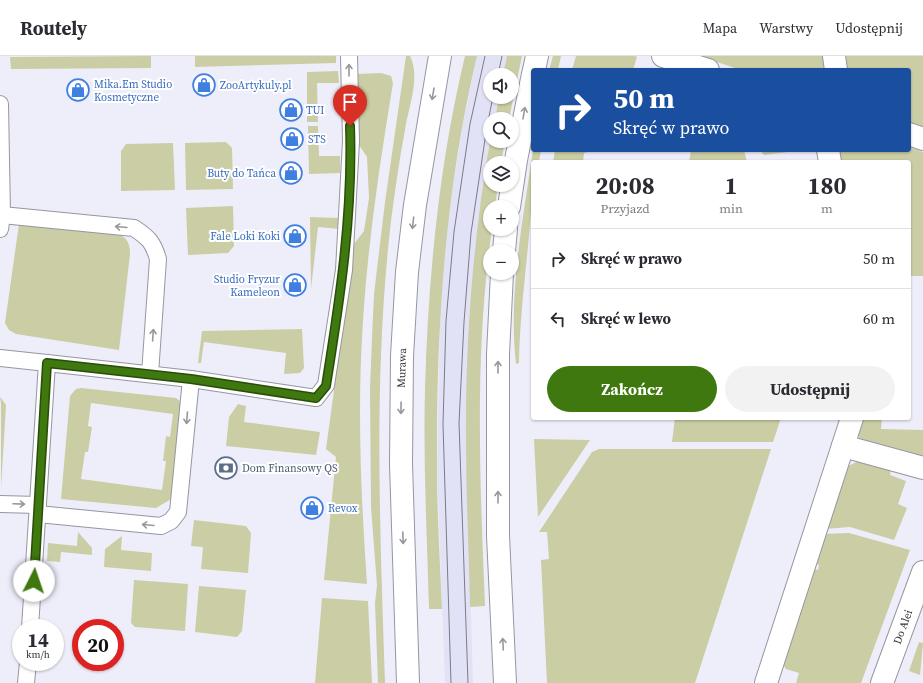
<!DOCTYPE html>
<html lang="pl">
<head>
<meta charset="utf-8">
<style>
  body { margin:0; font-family:"Source Serif 4",serif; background:#f2f2f3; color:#2b2b33; height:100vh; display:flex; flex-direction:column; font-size:15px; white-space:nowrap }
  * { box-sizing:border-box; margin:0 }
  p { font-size:13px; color:#7c7c81 }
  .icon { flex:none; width:22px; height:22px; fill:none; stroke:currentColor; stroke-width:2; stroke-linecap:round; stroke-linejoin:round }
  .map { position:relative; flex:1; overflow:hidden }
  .side { position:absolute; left:531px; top:104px; width:380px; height:260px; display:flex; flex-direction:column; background:#fff; border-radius:4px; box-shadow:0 1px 3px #0004 }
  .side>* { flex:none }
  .top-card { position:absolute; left:531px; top:12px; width:380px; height:84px; border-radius:4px; box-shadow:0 1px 3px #0004; background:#1a4fa0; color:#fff; overflow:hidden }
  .buttons { position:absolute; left:483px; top:12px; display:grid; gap:8px }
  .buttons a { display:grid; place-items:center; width:36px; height:36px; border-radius:50%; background:#fff; box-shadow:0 1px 3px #0004; font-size:20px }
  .speed { position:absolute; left:12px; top:563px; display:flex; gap:8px; font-size:20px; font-weight:700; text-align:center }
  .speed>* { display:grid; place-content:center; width:52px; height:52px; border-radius:50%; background:#fff; box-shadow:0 1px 3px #0004; line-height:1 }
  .speed small { font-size:10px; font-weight:400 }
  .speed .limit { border:6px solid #d22; background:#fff; color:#111 }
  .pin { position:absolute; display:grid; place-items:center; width:34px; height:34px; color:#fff; margin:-41px -17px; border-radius:50% 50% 50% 0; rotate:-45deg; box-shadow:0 0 4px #0007 }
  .pin .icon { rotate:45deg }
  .me { position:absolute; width:44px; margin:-22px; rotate:4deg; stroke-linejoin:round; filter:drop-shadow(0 0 3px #0008) }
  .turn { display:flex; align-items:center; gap:14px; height:84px; padding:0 16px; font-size:18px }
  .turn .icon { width:52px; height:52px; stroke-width:2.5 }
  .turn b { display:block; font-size:28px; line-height:34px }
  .eta { display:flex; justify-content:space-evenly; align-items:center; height:68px; text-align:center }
  .eta b { font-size:24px; font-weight:700; line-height:28px }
  .primary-button { display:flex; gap:8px; margin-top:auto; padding:8px 16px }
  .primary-button a { flex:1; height:46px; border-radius:24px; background:#3e780f; color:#fff; font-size:16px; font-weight:700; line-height:46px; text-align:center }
  .primary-button a+a { background:#f2f2f3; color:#2b2b33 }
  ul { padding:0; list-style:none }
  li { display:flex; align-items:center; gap:12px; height:60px; padding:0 16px; border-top:1px solid #e1e1e2 }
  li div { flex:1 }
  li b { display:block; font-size:15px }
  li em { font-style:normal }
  header { display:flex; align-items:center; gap:24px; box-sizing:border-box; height:56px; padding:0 20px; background:#fff; border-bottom:1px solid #e1e1e2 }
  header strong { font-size:19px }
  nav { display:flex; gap:22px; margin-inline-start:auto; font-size:14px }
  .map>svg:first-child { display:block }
  .built { fill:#e1e2f5 }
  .green { fill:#cbcda4; fill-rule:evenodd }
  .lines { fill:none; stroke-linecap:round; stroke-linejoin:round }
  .lane-casing { stroke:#9696a1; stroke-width:18 }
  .street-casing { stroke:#9696a1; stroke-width:24 }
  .secondary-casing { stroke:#9696a1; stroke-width:24 }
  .lane { stroke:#fff; stroke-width:16 }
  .street { stroke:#fff; stroke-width:22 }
  .secondary { stroke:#fff; stroke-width:22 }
  .tram { stroke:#7c7c84; stroke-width:1 }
  .oneway { stroke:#98989a }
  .route-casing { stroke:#284e0a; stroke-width:10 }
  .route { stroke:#3e780f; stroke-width:7 }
  .labels { text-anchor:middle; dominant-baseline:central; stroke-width:4; stroke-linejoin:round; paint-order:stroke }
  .shop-label { font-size:11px; fill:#366cbe; stroke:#fff; text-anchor:start }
  .street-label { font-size:11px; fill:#323236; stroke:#fff }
  .service-label { font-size:11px; fill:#4e5e75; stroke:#fff; text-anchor:start }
</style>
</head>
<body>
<header>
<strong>Routely</strong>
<nav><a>Mapa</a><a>Warstwy</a><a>Udostępnij</a></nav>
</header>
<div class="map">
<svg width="923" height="627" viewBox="0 0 923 627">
  <rect width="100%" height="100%" fill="#eeeefa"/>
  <!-- built -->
  <path class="built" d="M477,0H507L503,19H490V41H499L495,63H490V85L477,178L469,266L466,386L473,627H445L437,413L440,266L447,175L454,124L463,68Z"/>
  <!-- green -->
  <g class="green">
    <path d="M151,0V12L11,13L10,1Z"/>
    <path d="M195,0H336V7L195,11Z"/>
    <path d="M406,0H410C421,22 408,52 405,74C399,105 395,135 391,165C373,321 380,471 385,627H378L375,547L377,529L371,451L370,333L372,281L374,238L385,146Z"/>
    <path d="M465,0H477C445,134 436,273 437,411C437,458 440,506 442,553H429C427,480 423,406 425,333C428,222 439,108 465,0Z"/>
    <path d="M507,0H522L509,63H495L499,41H512V19H503Z"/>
    <path d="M553,0H561L558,14H549Z"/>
    <path d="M576,0H635L637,1L633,14H572Z"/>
    <path d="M699,0H826L829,14H741Z"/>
    <path d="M842,0H923V71L909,66V14H844Z"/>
    <path d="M338,15L339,27H317L318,66H307V16Z"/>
    <path d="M381,17L391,20L393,27C380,106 368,185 363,265C357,353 361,441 367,528L324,524L336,401L326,393L354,188L364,175L369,142L367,101L359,89L357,18Z"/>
    <path d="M308,70H318L319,100H340V117L309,118Z"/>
    <path d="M490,85H505L501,107H490V129H498L495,151H490V173H492C474,298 480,425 485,550L470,551C469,496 466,442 466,387C465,286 473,184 490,85Z"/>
    <path d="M226,86L232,92L233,133L186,134L185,87Z"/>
    <path d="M173,87L175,134L121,135V95L126,88Z"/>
    <path d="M909,91L923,96V220H909V106H835L834,94H909Z"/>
    <path d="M533,94H541L539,106H533C533,173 520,240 519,307L516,308C508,237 523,164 533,94Z"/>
    <path d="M555,94H594L584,97L583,106H553Z"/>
    <path d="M691,94H744L747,106H689Z"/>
    <path d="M760,94H804L764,99Z"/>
    <path d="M233,150L234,190L228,197L188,199L186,152Z"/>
    <path d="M310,161L340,162L339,173L318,171L311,233Z"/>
    <path d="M19,168L114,176C126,181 130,185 130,198L119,294L16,278L9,274L5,267Z"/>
    <path d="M302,273L304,312L300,317L284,318L286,297L204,286L201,307H198L202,275Z"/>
    <path d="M81,332L176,342L181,346L173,442L156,452L61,443L70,340L76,333ZM91,347L173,358L170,381L166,380L163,405H166L162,434L81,423L85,396H88L92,371L88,370Z"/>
    <path d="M0,341L6,349L1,432V348Z"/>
    <path d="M238,348L246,350L244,366L320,376L316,399L226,390L229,361Z"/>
    <path d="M675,362H781L773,386H672Z"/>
    <path d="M860,362H882L881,373L923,374V404L860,384L858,378Z"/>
    <path d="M534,383L590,384L538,461Z"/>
    <path d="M599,393H771L695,627H547L541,504L549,503L547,476H539L592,396Z"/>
    <path d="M861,404L891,412L890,419L906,425L898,448L907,452L894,484L850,471L824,473L848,410Z"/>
    <path d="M194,464L246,470L251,477L248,517L201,513L203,491L191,490Z"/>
    <path d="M78,476L92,492V499L61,496L60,506L47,505L48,487L77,490Z"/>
    <path d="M849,477L910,494L861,627H796L799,617L786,613L782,607L811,512L818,514L819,509L813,506L822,478Z"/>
    <path d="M122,480L121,494L152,497L151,515L104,511L105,493Z"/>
    <path d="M134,524L188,528L185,575L135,571L131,567Z"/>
    <path d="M199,530L246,534L242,575L237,581L195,576Z"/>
    <path d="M322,542L368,545L372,627H315Z"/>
    <path d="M919,586L923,587L920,619L909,615Z"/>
  </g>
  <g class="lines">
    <!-- lane casing -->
    <g class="lane-casing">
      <g id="lane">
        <path d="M0,48L2,159L0,173"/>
        <path d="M2,159L134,172C149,182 153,186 158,203L150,318"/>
        <path d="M0,302L47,307L30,572"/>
        <path d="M47,307L191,323L316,342L326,329L344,214L351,85L349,0"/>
        <path d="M0,448L38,449"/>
        <path d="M38,458L161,470L171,465L178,456L191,323"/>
        <path d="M26,627L28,606"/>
      </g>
    </g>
    <!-- street casing -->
    <g class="street-casing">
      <g id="street">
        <path d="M663,0L708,14"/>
        <path d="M834,0L836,14"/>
        <path d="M909,78L923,83"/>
        <path d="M828,94L830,106"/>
        <path d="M843,390L923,412"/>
        <path d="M766,627L852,362"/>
        <path d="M882,627L923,516"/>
      </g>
    </g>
    <!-- secondary casing -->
    <g class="secondary-casing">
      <g id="secondary">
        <path d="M534,14L537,0"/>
        <path d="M509,151L516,104L533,18"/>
        <path d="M504,195L506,173"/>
        <path d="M502,217L498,298V480L505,627"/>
        <path d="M408,627L401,408L402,300L407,216L415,149L440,0"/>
      </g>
    </g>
    <!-- lane -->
    <use href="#lane" class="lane"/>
    <!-- street -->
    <use href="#street" class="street"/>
    <!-- secondary -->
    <use href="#secondary" class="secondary"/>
    <!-- tram -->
    <g class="tram">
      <path d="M498,19L502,0"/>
      <path d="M451,627L443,368L446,265L454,176L470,68L485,0"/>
      <path d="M468,627L459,367L464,266L471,177L487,70L493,41"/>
    </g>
  </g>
  <!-- one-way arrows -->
  <defs><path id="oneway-shaft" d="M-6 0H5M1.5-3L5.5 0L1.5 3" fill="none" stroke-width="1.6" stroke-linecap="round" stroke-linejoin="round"/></defs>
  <g class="oneway">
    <use href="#oneway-shaft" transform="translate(349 14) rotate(-90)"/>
    <use href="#oneway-shaft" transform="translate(433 38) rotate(100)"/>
    <use href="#oneway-shaft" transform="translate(524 57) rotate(-80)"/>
    <use href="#oneway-shaft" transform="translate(413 167) rotate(97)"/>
    <use href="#oneway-shaft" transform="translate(121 171) rotate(-175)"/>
    <use href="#oneway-shaft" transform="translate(153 279) rotate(-86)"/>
    <use href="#oneway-shaft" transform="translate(498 311) rotate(-90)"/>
    <use href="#oneway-shaft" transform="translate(401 352) rotate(91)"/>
    <use href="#oneway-shaft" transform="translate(187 362) rotate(94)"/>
    <use href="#oneway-shaft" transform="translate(498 441) rotate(-90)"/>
    <use href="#oneway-shaft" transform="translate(19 448) rotate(2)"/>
    <use href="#oneway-shaft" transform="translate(148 469) rotate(-175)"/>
    <use href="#oneway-shaft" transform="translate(403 482) rotate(88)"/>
    <use href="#oneway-shaft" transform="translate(503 588) rotate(-93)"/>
  </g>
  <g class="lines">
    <!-- route casing -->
    <g class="route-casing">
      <path id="route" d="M34,525L47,307L191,323L316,342L326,330C340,243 353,158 350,70"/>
    </g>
    <!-- route -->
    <use href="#route" class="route"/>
  </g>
  <!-- icons -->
  <defs>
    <g id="shop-ring" transform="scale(1.15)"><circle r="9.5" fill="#fff" stroke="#3f7fe0" stroke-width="1.5"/><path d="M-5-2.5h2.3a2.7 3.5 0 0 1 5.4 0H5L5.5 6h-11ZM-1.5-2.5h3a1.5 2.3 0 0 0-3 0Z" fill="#3f7fe0"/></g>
    <g id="bank-ring" transform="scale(1.15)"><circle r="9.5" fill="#fff" stroke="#5c6f8a" stroke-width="1.5"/><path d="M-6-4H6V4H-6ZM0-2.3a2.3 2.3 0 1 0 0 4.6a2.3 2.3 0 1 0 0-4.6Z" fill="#5c6f8a"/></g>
  </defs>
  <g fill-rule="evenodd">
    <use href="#shop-ring" x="204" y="29"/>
    <use href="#shop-ring" x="78" y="34"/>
    <use href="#shop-ring" x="291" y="54"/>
    <use href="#shop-ring" x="292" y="83"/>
    <use href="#shop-ring" x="291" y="117"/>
    <use href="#shop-ring" x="295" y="180"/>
    <use href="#shop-ring" x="295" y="229"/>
    <use href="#bank-ring" x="226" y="412"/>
    <use href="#shop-ring" x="312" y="452"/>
  </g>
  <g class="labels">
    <!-- shop labels -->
    <g class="shop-label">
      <text x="94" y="28">Mika.Em Studio<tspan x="94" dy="13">Kosmetyczne</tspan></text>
      <text x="220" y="29">ZooArtykuly.pl</text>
      <text x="306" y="54">TUI</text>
      <text x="308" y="83">STS</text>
      <text x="276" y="117" text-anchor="end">Buty do Tańca</text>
      <text x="280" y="180" text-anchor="end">Fale Loki Koki</text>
      <text x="280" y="223" text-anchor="end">Studio Fryzur<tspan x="280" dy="13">Kameleon</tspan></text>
      <text x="328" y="452">Revox</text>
    </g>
    <!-- street labels -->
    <g class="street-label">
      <text transform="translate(402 312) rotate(-88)">Murawa</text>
      <text transform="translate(903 571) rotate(-70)">Do Alei</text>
    </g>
    <!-- service labels -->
    <g class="service-label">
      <text x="242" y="412">Dom Finansowy QS</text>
    </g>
  </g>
</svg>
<div class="buttons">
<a><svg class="icon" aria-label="sound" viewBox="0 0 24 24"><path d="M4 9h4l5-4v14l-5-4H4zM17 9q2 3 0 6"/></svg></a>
<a><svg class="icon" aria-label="search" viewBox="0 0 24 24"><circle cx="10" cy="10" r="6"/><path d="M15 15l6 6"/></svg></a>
<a><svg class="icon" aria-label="layers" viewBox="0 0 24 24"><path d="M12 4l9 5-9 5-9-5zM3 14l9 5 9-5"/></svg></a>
<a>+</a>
<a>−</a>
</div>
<div class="speed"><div>14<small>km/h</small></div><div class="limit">20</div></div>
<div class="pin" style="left:350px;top:70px;background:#d93025"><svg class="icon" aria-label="arrive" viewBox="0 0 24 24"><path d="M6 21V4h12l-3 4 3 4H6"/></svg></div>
<svg class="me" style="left:34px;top:525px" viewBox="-20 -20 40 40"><circle r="19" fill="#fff"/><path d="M0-13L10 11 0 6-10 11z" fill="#3e780f"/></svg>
<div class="top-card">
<div class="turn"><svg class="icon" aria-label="right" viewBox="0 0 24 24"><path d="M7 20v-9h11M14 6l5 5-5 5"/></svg><div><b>50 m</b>Skręć w prawo</div></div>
</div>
<section class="side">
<div class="eta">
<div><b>20:08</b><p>Przyjazd</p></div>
<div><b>1</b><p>min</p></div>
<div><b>180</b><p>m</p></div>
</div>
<ul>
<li><svg class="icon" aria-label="right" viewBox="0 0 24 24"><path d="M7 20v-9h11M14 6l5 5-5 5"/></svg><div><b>Skręć w prawo</b></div><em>50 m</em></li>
<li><svg class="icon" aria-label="left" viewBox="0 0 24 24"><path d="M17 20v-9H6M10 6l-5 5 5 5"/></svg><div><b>Skręć w lewo</b></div><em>60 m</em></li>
</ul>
<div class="primary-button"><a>Zakończ</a><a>Udostępnij</a></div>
</section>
</div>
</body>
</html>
